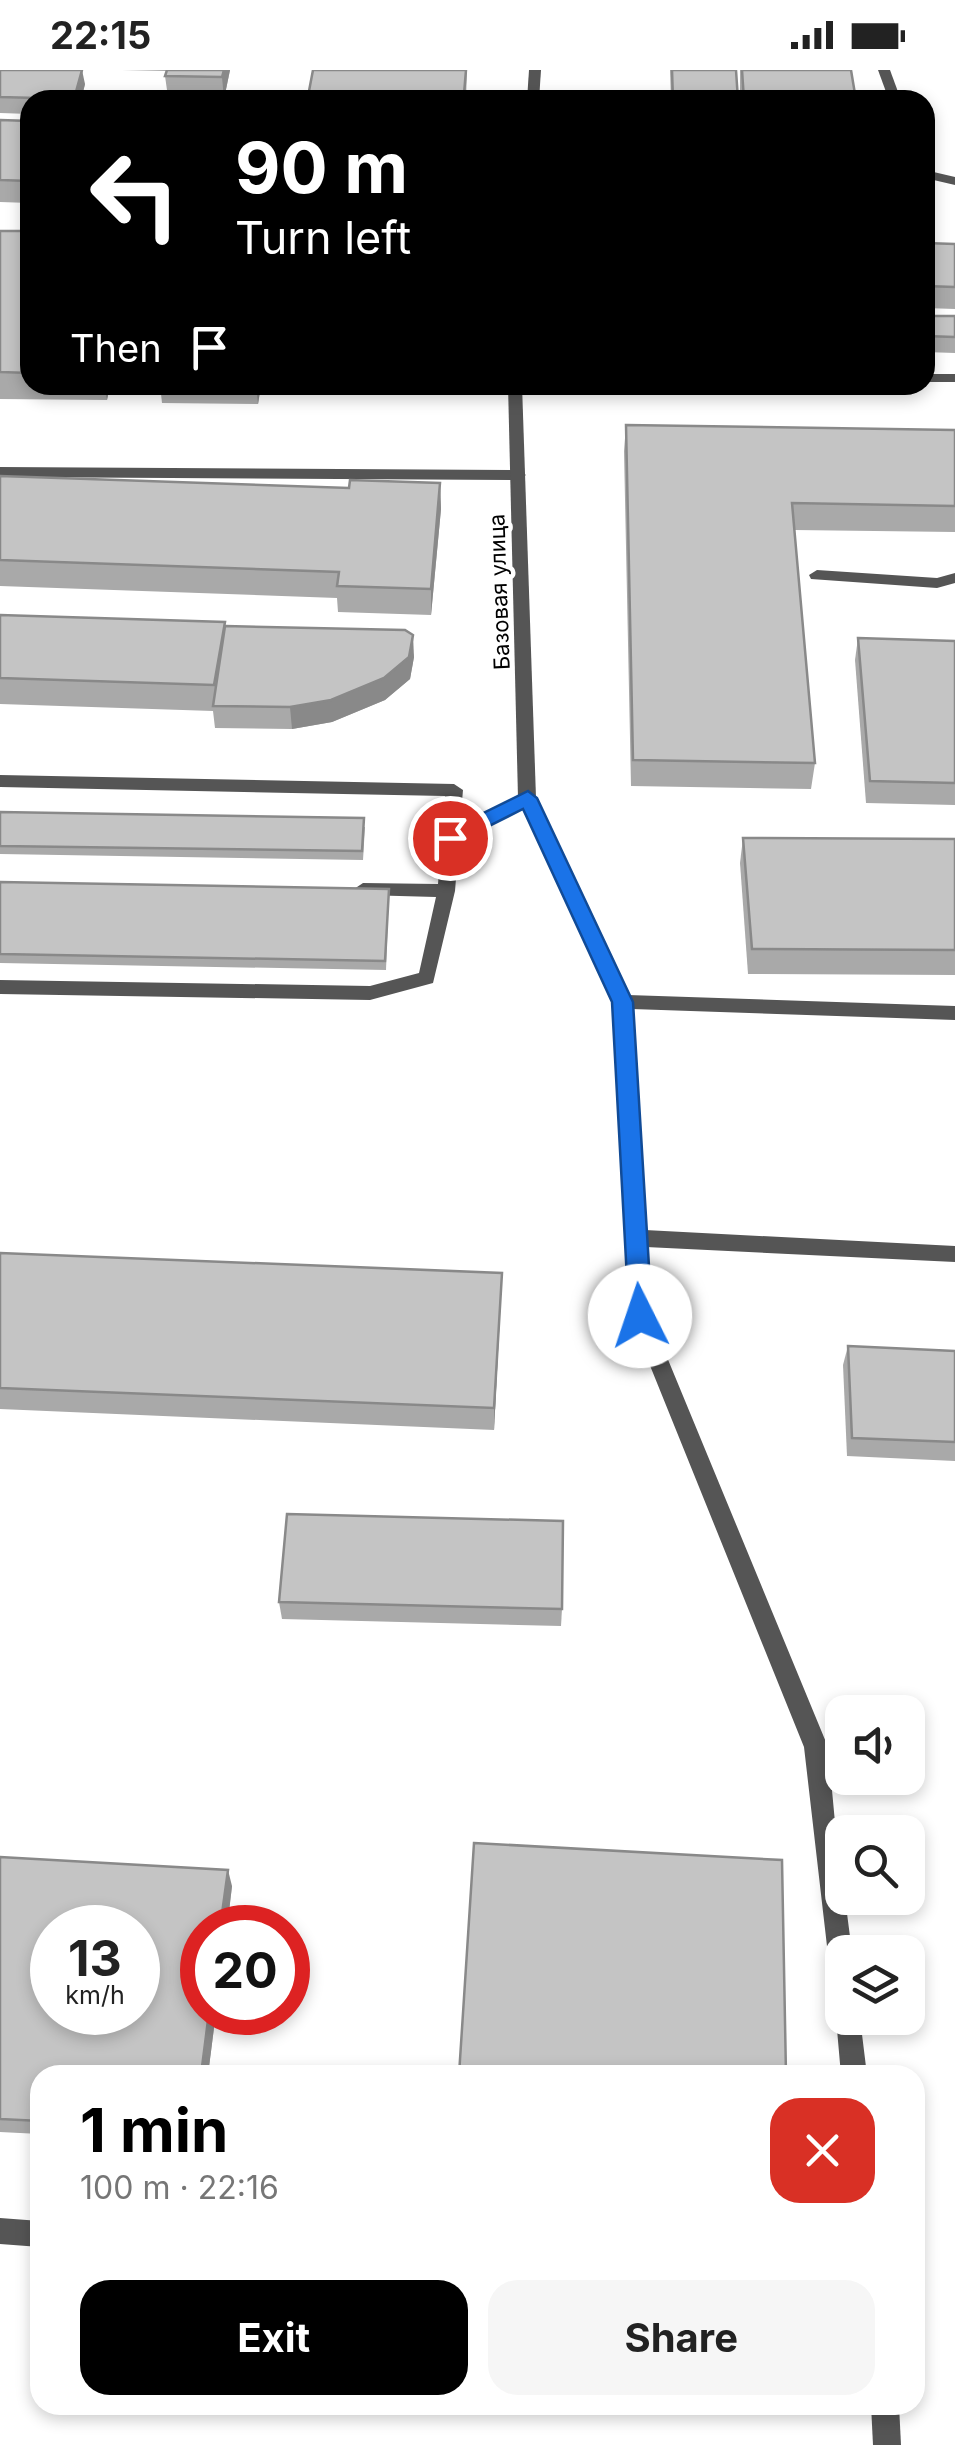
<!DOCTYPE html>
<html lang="en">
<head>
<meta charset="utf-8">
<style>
  body { margin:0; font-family:Inter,sans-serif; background:#f6f6f6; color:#222; height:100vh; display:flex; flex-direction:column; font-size:38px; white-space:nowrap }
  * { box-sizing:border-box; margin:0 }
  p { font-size:32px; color:#767676 }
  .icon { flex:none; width:55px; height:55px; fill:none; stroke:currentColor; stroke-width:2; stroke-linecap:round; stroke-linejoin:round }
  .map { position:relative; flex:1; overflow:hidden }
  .panel { position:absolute; left:30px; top:1995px; width:895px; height:350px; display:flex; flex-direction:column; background:#fff; border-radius:30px; box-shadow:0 5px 15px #0003 }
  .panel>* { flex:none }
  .top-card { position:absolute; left:20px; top:20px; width:915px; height:305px; border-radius:30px; box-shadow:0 5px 15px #0003; background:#000; color:#fff; overflow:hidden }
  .controls { position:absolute; left:825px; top:1625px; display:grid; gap:20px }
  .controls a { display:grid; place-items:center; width:100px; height:100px; border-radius:20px; background:#fff; box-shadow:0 5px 15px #0003; font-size:50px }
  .speed { position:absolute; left:30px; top:1835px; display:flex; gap:20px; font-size:50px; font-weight:700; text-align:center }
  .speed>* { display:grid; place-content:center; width:130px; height:130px; border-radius:50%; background:#fff; box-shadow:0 5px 15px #0003; line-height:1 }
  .speed small { font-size:25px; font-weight:400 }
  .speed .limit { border:15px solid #d22; background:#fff; color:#111 }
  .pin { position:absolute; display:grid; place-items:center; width:85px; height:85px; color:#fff; margin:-42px; border:5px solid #fff; border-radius:50%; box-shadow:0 2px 10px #0007 }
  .me { position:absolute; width:110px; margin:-55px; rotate:356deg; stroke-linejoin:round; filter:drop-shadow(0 0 8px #0008) }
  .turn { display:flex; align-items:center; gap:35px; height:210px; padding:0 50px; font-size:45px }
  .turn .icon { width:130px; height:130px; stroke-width:2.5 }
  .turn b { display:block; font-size:70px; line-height:85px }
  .then { display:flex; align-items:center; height:95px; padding:0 50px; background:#0003; gap:20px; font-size:38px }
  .round { display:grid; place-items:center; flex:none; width:105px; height:105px; border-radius:30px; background:#f6f6f6 }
  .overview { display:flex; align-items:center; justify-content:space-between; height:170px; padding:0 50px }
  h1 { font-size:60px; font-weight:700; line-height:75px; color:#000 }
  .action { display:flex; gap:20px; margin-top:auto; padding:20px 50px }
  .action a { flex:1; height:115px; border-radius:30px; background:#000; color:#fff; font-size:40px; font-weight:700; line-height:115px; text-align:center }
  .action a+a { background:#f6f6f6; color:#222 }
  .status { display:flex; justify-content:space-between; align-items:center; height:70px; padding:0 50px; background:#fff; direction:ltr }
  .status svg { height:28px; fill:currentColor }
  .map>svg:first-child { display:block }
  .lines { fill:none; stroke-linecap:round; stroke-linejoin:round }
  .service { fill:#555; fill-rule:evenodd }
  .minor { fill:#555; fill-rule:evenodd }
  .wall { fill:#a9a9a9 }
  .shaded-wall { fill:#898989 }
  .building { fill:#c4c4c4; stroke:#898989; stroke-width:2.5; fill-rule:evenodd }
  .route { fill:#1a73e8; stroke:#114b97; stroke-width:2.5 }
  .labels { text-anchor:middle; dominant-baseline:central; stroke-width:9; stroke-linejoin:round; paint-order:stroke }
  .far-street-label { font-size:22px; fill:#000; stroke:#fff }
</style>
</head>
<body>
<div class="status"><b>22:15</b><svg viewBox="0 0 49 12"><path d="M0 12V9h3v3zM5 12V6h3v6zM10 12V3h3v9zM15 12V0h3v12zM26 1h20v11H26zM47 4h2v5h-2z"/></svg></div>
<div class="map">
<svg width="955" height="2375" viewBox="0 0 955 2375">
  <rect width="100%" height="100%" fill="#fff"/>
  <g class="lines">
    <!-- service -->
    <g class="service">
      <path d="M878,0H890L901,30H889Z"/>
      <path d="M925,100L955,107V115L925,108Z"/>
      <rect x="925" y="304" width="30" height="8"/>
      <path d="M0,397L518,400L526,405L518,410L0,407Z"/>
      <path d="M817,500L937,508L955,503V513L937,518L811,509L809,505Z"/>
      <path d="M0,705L454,714L463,720L460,755L527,722L536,728L628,925L955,936V950L632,939L645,1160L955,1176V1192L646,1177L650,1246L828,1677L842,1828H845L852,1882H842V1914L833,1911L830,1902L804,1677L630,1246L613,932L523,738L459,771L455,821L433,913L370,930L0,924V910L370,916L419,903L436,827L363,825L354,819L363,813L438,814L445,726L0,717Z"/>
      <path d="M842,1938V1948H860L867,2005H841L836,1948Z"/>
      <path d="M0,2148L40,2151V2177L0,2174Z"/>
      <path d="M871,2335H899L901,2375H873Z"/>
    </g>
    <!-- minor -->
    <g class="minor">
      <path d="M529,0H541L539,30H527Z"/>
      <path d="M508,315H522L536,728L527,734L518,728Z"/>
    </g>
  </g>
  <!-- wall -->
  <g class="wall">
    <path d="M0,0L85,14L81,30H30V44L0,43Z"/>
    <path d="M122,0H230L224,29L168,27L165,6L166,1Z"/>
    <path d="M313,0H467L466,30H310L309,21Z"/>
    <path d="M670,0H736L738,30H671Z"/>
    <path d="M740,0H851L856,30H740Z"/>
    <path d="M0,50L30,51V133L0,132Z"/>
    <path d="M0,161H30V315H110L107,330L0,329Z"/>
    <path d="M925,173L955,174V239L925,238Z"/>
    <path d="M925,246H955V283L925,282Z"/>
    <path d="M160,315H261L258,334L162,333Z"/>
    <path d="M626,355L955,360V462L794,460L815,693L811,719L631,716L624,381Z"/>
    <path d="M0,406L349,418L440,413L441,439L431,545L338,542L337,528L0,516Z"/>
    <path d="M0,545L225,556L414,587L410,609L385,630L332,652L292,659L215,658L213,641L0,634Z"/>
    <path d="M858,568L955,571V735L866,733L855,590Z"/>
    <path d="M0,742L365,757L363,790L0,784Z"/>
    <path d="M743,768L955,769V905L748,904L740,793Z"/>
    <path d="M0,812L389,819L386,900L0,893Z"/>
    <path d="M0,1183L502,1203L494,1360L0,1339Z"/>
    <path d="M848,1276L955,1281V1391L847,1386L843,1295Z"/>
    <path d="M279,1532L562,1539L561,1556L282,1549Z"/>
    <path d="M0,1787L232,1816L227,1858H202L216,1942L208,2005H40V2064L0,2062Z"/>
  </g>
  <!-- shaded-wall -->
  <g class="shaded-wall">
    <path d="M82,0L85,14L81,30H75Z"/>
    <path d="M224,0H230L224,29L222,7Z"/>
    <path d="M104,315H110L107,330Z"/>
    <path d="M256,315H261L258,334Z"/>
    <path d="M440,413L441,439L431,545V519Z"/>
    <path d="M413,565L414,587L410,609L385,630L332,652L292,659L290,637Z"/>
    <path d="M502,1203L501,1226L494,1360V1338Z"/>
    <path d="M228,1800L232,1816L227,1858H220Z"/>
    <path d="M209,1942H216L208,2005H201Z"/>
  </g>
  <!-- building -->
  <g class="building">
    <path d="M0,0H82L74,29L0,27Z"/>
    <path d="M167,0H224L222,7L165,6Z"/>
    <path d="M313,0H466L464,24L309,21Z"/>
    <path d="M672,0H736L738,30H673Z"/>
    <path d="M742,0H851L856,30H744Z"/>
    <path d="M0,50L30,51V111L0,110Z"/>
    <path d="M0,161H30V303L0,302Z"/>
    <path d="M925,173L955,174V217L925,216Z"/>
    <path d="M925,246H955V267L925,266Z"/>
    <path d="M626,355L955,360V436L792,433L815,693L633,690Z"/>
    <path d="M0,406L349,418L350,410L440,413L431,519L337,516L339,502L0,490Z"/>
    <path d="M0,545L225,552L214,615L0,608Z"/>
    <path d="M225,556L405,560L413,565L409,587L384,608L331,630L290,637L213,636Z"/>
    <path d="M858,568L955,571V713L870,711Z"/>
    <path d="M0,742L364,748L362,781L0,776Z"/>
    <path d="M743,768L955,769V880L752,879Z"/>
    <path d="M0,812L389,819L385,891L0,884Z"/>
    <path d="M0,1183L502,1203L494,1338L0,1318Z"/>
    <path d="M848,1276L955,1281V1372L852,1368Z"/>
    <path d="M287,1444L563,1451L562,1539L279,1532Z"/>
    <path d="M474,1773L782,1790L786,2005H459Z"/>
    <path d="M0,1787L228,1800L220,1858H202V1942H209L201,2005H40V2051L0,2049ZM52,1858H138V1942H52Z"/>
  </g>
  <!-- route -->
  <path class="route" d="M528,721L537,728L633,932L652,1246L648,1253H632L629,1246L612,932L523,739L457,772L450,775L440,768L443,763Z"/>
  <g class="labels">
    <!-- far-street labels -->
    <g class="far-street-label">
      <text transform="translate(499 522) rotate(-92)">Базовая улица</text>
    </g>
  </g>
</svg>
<div class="controls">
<a><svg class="icon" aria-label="sound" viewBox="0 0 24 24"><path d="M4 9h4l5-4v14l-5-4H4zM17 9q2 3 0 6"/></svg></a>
<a><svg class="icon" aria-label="search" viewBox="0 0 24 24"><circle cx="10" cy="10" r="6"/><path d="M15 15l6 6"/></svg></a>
<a><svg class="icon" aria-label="layers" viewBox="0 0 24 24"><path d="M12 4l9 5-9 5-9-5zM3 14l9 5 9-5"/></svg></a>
</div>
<div class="speed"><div>13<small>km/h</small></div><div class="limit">20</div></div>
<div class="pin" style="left:450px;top:768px;background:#d93025"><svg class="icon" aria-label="arrive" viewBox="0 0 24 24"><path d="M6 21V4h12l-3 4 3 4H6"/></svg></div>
<svg class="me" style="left:640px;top:1246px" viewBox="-20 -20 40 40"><circle r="19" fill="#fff"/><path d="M0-13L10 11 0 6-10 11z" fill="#1a73e8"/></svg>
<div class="top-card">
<div class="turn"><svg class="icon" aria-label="left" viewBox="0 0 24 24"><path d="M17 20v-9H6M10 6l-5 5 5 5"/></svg><div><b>90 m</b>Turn left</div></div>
<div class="then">Then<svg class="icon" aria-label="arrive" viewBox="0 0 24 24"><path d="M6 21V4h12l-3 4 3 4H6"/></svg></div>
</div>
<section class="panel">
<div class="overview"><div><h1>1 min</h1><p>100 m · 22:16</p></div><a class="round" style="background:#d93025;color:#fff"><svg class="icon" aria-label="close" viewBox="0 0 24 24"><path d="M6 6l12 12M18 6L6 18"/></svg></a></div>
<div class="action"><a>Exit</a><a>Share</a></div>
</section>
</div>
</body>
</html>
